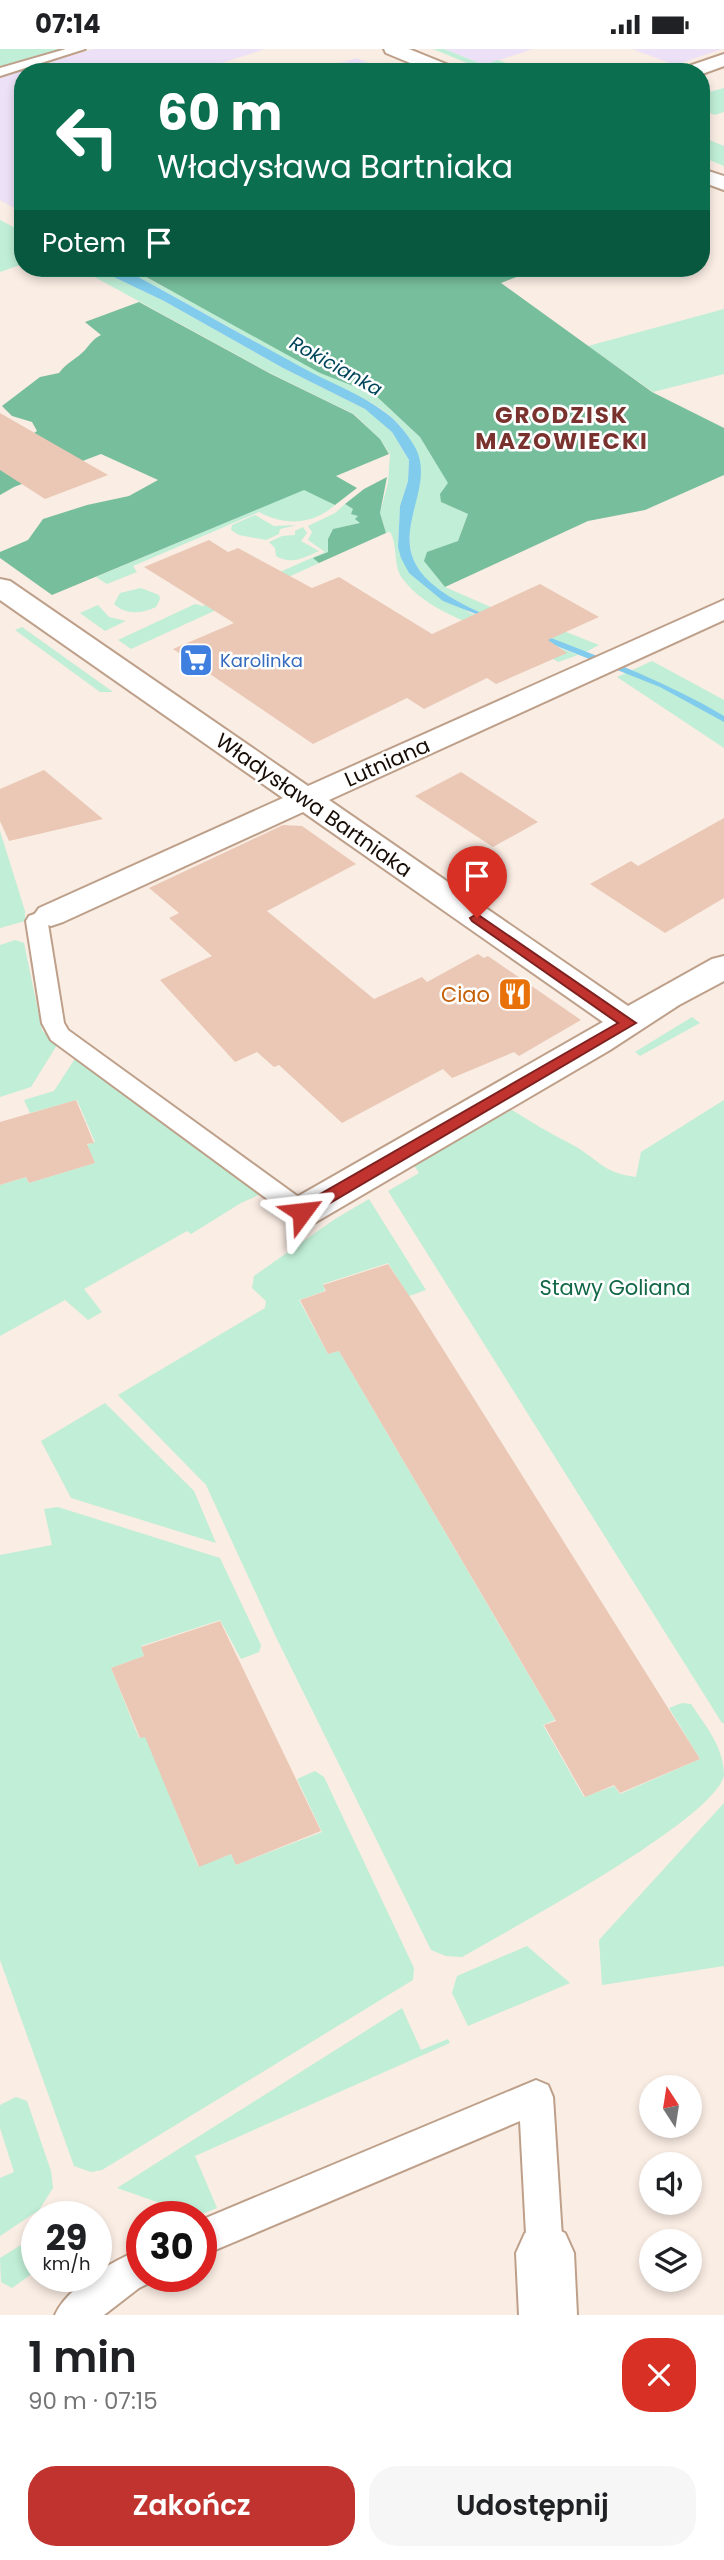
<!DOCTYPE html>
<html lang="pl">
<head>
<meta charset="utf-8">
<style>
  body { margin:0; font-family:Poppins,sans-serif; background:#f6f6f6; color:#202124; height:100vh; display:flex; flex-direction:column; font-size:26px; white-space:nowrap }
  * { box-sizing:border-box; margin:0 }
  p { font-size:23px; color:#757577 }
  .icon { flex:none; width:38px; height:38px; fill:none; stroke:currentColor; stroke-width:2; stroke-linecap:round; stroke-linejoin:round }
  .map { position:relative; height:2266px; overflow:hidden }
  .sheet { display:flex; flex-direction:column; background:#fff; flex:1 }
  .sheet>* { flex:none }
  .hud { position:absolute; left:14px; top:14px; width:696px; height:214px; border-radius:28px; box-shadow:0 4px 10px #0003; background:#0b6e4f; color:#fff; overflow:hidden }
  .needle { width:46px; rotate:348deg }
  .controls { position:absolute; left:639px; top:2026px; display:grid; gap:14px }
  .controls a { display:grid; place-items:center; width:63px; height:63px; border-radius:50%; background:#fff; box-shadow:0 4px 10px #0003; font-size:35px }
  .speed { position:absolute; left:21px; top:2152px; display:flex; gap:14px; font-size:35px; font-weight:700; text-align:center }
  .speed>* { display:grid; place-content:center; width:91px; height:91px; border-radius:50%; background:#fff; box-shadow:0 4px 10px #0003; line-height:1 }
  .speed small { font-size:18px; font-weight:400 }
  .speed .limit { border:10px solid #d22; background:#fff; color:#111 }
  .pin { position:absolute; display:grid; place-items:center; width:60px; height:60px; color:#fff; margin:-72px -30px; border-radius:50% 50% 50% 0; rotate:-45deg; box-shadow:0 0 7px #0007 }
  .pin .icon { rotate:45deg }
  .me { position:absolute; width:77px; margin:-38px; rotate:60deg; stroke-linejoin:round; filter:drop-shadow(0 0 5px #0008) }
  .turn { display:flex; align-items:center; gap:24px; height:147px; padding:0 28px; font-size:32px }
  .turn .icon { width:91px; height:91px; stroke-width:2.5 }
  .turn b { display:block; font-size:49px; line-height:60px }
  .then { display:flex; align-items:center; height:66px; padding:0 28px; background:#0003; gap:14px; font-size:26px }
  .round { display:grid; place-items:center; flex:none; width:74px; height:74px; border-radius:28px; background:#f6f6f6 }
  .headline { display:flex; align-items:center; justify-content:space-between; height:119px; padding:0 28px }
  h1 { font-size:42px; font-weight:600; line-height:52px }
  .primary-button { display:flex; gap:14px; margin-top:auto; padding:14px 28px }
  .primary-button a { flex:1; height:80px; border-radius:28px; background:#c1332f; color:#fff; font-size:28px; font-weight:600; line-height:80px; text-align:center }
  .primary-button a+a { background:#f6f6f6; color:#202124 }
  .status { display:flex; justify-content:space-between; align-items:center; height:49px; padding:0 35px; background:#fff; direction:ltr }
  .status svg { height:19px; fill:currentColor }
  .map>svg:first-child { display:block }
  .commercial { fill:#ece1f6 }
  .green { fill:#c0eed6 }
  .forest { fill:#77be9c }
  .water { fill:#81ccec }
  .building { fill:#eac8b5 }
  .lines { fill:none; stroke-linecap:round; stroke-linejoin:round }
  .lane-casing { stroke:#bea08a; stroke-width:4 }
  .street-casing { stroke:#bea08a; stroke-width:4 }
  .secondary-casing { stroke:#bea08a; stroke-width:4 }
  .lane { fill:#fff; fill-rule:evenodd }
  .street { fill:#fff; fill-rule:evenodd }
  .secondary { fill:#fff; fill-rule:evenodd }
  .route { fill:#c1332f; stroke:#7d211f; stroke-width:2 }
  .labels { text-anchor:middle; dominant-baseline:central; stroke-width:5; stroke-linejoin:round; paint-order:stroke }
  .far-shop-label { font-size:18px; fill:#366cbe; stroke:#fff; text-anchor:start }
  .far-water-label { font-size:19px; font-style:italic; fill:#00455a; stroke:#fff }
  .street-label { font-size:21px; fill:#160c05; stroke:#fff }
  .food-label { font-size:21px; fill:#c56008; stroke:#fff; text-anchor:end }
  .park-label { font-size:21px; fill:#116747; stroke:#fff }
  .far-district-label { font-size:23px; font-weight:bold; letter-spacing:2px; fill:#79322d; stroke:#fff }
</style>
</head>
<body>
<div class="status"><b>07:14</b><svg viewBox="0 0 49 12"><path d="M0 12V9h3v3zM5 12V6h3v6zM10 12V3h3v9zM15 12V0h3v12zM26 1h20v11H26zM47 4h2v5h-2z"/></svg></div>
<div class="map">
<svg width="724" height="2266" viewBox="0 0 724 2266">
  <rect width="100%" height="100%" fill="#faede4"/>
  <!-- commercial -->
  <g class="commercial">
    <path d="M93,0H265L193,23H23V164L0,151V28Z"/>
    <path d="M444,0H533L484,16Z"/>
    <path d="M632,0H722L675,16Z"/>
    <path d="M357,9L390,23H310Z"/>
  </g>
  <!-- green -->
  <g class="green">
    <path d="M0,0H65L0,20Z"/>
    <path d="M433,0H444L484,16L498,11L519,19L489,23Z"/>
    <path d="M724,39V63L715,66L702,61V45Z"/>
    <path d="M702,88L724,97V117L702,108Z"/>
    <path d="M0,171L23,183V215L0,223Z"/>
    <path d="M78,219H95L164,252L283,319L365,360L380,371L392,383L409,411L408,432L400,457L398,498L409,524L470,564L578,606L558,613C512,582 436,575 402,529C393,517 398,496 390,483L386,484L380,464L388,434L390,405L380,390L354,365L272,325Z"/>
    <path d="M122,219H129L320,323L374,345L420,388L449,434L441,453L468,465L458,492L425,512L445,538L532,576L545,571L566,583L599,596L586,603C542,586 441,559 417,518C407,501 409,479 413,461C422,425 425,407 400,377C380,352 345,342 318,328C253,292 188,254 122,219Z"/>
    <path d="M724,260V325L653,343L588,297Z"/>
    <path d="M305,440L335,456C312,476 285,477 259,463L133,517L137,523L107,535L96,528Z"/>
    <path d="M345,455L353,460L361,474L333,480L328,490V503L314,509L319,514L131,600L118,591L195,555L203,557L325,503L308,491L312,483L308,477L335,464Z"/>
    <path d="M255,466L274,477L297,476L280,480L279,485L266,491L239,486L231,481L232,476Z"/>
    <path d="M303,478L307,484L301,492L319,502C304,509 291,516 276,507L275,499L269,493L282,487L295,486V482Z"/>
    <path d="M141,539L159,546L160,550L156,558C141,565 126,566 114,555L120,544Z"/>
    <path d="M98,556L109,568L126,572L105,582L80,564Z"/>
    <path d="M22,578L113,643H100L15,581Z"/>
    <path d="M652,612L724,651V699L617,628Z"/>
    <path d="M0,782L25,862V872L0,879Z"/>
    <path d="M15,891L24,894L42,981L57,996L31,1038L0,1048V896Z"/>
    <path d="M692,968L700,974L640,1007L635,1003Z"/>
    <path d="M76,1008L263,1144L241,1154L191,1185L187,1182L84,1240L102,1263L88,1271L65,1251L0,1287V1136L26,1128L29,1134L95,1114L87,1096L95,1093L77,1051L30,1064L24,1051L54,1042Z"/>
    <path d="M724,1051V1674H722L388,1142L419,1124L412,1113L512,1061C531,1073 549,1084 569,1094C597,1108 601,1124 636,1128L641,1103Z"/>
    <path d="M369,1150L426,1241L409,1247L388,1214L323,1235L325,1242L299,1251L328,1305L339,1302L555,1671L543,1676L584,1748L614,1737L620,1745L700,1710L669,1659L682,1654L691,1655C705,1676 724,1698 724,1726C716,1770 507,1882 462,1908L446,1907L431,1901L276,1588L206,1436L118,1346L265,1259L266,1252L252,1239L254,1227L335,1170Z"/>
    <path d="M105,1354L194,1442L216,1494L71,1449L41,1392Z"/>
    <path d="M58,1458L220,1509L261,1596L259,1603L241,1610L220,1571L141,1597L144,1607L111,1619L139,1689L155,1685L167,1740L198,1817L231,1805L236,1816L322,1783L297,1730L315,1722L324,1728L414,1919L413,1931L102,2121L91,2123L74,2117L0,1911V1506L52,1496L44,1460Z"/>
    <path d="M724,1754V1917L602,1936L599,1891Z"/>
    <path d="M527,1897L570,1934L468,1977L452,1944L457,1927Z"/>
    <path d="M402,1959L421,2001L448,1990L450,1994L195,2107L217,2159L197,2167L117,2139Z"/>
    <path d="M16,2048L27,2052L51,2122L53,2139L39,2161L0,2187V2129L14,2123L0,2079V2056Z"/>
    <path d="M37,2186V2194L31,2198L37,2201V2221L12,2239L1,2233L0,2209Z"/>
  </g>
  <!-- forest -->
  <g class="forest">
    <path d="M130,219H540L501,234L652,343L724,379V426L645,461L588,472L445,538L424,512L427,503L458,492L468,465L441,453L440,445L448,434L420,388L374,345L320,324Z"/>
    <path d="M139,253L271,325L353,365L380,390L389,405L336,427L357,439L335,456L304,441L52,546L0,509V503L28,491L43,470L87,456L129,447L158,431L101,405L14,438L0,446V419L20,394L37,382L32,373L12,367L2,357L40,328L59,324C67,313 77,310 85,301C91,294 93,290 101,286L85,273Z"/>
    <path d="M387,428L380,464L386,484L319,514L313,509L328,503V490L333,480L360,474L355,470L358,467L351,465L353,460L345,455L364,440Z"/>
  </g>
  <!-- water -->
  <path class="water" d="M95,219H122C183,252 242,286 303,319C330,334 361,345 386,364C398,373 409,387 416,400C437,443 381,490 431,534C465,563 510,574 551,589C610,612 669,634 724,667V673L660,638L443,552L409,524L401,509L398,498L400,457L408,432L409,411L392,383L365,360L283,319L164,252Z"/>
  <!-- building -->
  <g class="building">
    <path d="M0,364L108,426L45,450L0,421Z"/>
    <path d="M209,491L228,503L238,499L312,539L339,528L432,585L540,535L599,568L548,591L567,604L496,635L487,629L424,660L407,649L313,695L173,600L234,574L144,518Z"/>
    <path d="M44,721L103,770L9,792L0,772V740Z"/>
    <path d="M461,723L538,773L493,798L415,747Z"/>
    <path d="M724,769V849L665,884L590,835L631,812L638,817Z"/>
    <path d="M283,776L302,777L356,815L267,862L374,950L422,928L427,933L478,905L484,909L488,907L581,971L519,1007L514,1003L452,1029L443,1020L342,1074L279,1016L274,1018L257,1003L235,1013L160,931L212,907L169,869L179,864L149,839Z"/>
    <path d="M76,1051L94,1094L87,1095L95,1114L29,1134L26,1128L0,1136V1073Z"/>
    <path d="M388,1215L414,1254L700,1710L620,1744L614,1736L585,1748L544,1676L556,1672L339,1302L328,1305L300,1251L326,1242L323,1236Z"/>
    <path d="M220,1572L321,1782L236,1816L231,1805L199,1818L145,1688L140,1689L111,1619L144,1607L141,1598Z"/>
  </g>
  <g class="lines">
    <!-- lane casing -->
    <g class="lane-casing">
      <g id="lane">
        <path d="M66,0H85L0,27V19Z"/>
        <path d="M51,859L59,861L62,866L59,871L48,875L64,974L68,981L311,1157L314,1163L311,1169L302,1172L293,1169L51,991L42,974L26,872L29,867Z"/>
        <path d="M536,2031L548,2036L553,2048L563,2204L558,2217L545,2222L532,2217L527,2204L520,2072L201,2207V2171Z"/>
        <path d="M142,2200V2228H156L155,2231L139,2239L104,2266H55C67,2238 114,2211 142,2200Z"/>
      </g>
    </g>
    <!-- street casing -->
    <g class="street-casing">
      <g id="street">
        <path d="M724,5V17L702,25V23H681L683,19Z"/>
        <path d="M0,530L10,532L308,737L724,551V571L329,751L628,957L712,910L724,907V932L679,956L610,1001L316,1173L302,1177L288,1173L282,1163L288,1153L603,973L303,763L63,873L51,877L39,873L34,866L39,859L283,749L0,551Z"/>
        <path d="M545,2175L565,2184L574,2204L577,2266H519L516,2204L525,2184Z"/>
      </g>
    </g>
    <!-- secondary casing -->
    <g class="secondary-casing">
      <g id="secondary">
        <path d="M384,0H409L456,19L458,23H432L386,4Z"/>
        <path d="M702,120L724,127V141L702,133Z"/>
      </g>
    </g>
    <!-- lane -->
    <use href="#lane" class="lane"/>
    <!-- street -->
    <use href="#street" class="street"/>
    <!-- secondary -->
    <use href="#secondary" class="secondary"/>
  </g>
  <!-- route -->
  <path class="route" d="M477,865L636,974L308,1167H296L294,1163L296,1159L618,974L472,872L470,869Z"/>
  <!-- icons -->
  <defs>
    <g id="supermarket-square" transform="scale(1.75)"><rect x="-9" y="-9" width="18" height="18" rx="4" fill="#3f7fe0" stroke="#fff"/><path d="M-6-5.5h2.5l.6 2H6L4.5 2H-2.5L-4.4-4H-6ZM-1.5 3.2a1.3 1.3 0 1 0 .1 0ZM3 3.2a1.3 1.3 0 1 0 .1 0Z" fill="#fff"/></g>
    <g id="restaurant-square" transform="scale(1.75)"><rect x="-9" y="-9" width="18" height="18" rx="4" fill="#e8710a" stroke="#fff"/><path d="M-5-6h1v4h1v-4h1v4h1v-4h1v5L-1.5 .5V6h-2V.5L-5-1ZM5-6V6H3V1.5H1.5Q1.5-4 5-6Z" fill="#fff"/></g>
  </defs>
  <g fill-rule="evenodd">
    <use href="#supermarket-square" x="196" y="611"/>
    <use href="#restaurant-square" x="515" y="945"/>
  </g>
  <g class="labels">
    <!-- far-shop labels -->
    <g class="far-shop-label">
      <text x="220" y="611">Karolinka</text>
    </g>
    <!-- far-water labels -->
    <g class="far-water-label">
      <text transform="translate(336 317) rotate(29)">Rokicianka</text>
    </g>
    <!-- street labels -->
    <g class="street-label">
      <text transform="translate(387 713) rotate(-24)">Lutniana</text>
      <text transform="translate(314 756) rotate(35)">Władysława Bartniaka</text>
    </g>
    <!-- food labels -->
    <g class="food-label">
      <text x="490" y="945">Ciao</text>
    </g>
    <!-- park labels -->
    <g class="park-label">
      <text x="615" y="1238">Stawy Goliana</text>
    </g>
    <!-- far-district labels -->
    <g class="far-district-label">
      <text x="562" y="366">GRODZISK<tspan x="562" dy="26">MAZOWIECKI</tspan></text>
    </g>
  </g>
</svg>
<div class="controls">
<a><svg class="needle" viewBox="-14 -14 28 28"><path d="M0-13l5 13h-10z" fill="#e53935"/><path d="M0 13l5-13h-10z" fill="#757577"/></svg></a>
<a><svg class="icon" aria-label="sound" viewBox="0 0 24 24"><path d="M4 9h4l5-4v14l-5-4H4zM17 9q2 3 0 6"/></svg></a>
<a><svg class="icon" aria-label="layers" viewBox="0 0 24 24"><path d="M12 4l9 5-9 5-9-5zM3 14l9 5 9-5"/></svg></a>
</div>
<div class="speed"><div>29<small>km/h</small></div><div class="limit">30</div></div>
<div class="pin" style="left:477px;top:869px;background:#d93025"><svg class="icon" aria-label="arrive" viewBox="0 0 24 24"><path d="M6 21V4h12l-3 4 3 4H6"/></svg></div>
<svg class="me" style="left:302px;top:1163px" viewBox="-20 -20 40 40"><path d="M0-17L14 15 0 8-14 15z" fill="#c1332f" stroke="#fff" stroke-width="4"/></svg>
<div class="hud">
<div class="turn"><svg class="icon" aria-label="left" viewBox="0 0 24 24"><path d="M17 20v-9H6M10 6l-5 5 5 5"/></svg><div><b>60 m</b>Władysława Bartniaka</div></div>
<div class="then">Potem<svg class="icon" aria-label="arrive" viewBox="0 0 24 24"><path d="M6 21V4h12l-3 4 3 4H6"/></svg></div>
</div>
</div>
<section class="sheet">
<div class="headline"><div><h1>1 min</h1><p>90 m · 07:15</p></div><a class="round" style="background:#d93025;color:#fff"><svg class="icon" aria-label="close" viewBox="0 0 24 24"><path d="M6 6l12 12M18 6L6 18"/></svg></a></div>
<div class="primary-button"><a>Zakończ</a><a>Udostępnij</a></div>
</section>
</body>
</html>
